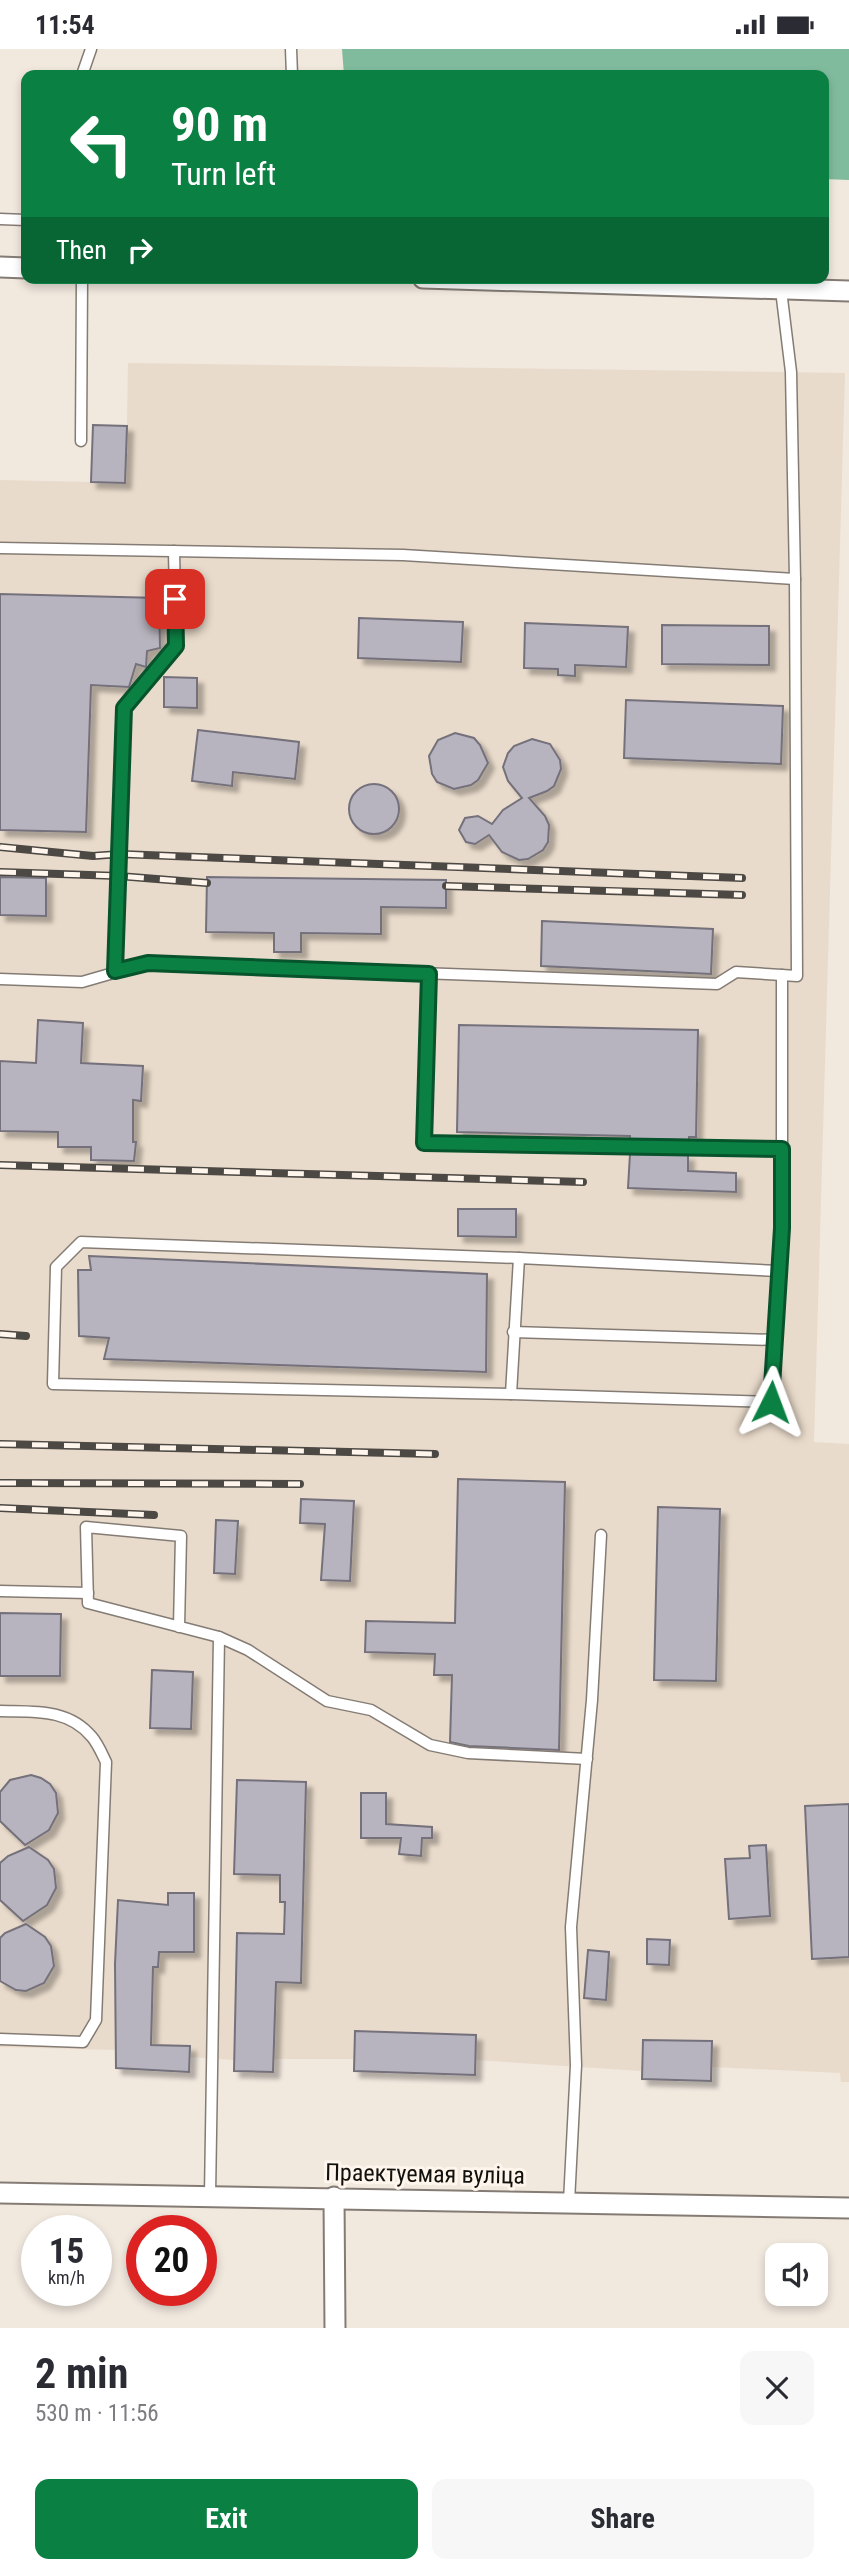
<!DOCTYPE html>
<html lang="en">
<head>
<meta charset="utf-8">
<style>
  body { margin:0; font-family:"Roboto Condensed",sans-serif; background:#f7f7f7; color:#2b2b33; height:100vh; display:flex; flex-direction:column; font-size:26px; white-space:nowrap }
  * { box-sizing:border-box; margin:0 }
  p { font-size:23px; color:#7c7c81 }
  .icon { flex:none; width:38px; height:38px; fill:none; stroke:currentColor; stroke-width:2; stroke-linecap:round; stroke-linejoin:round }
  .map { position:relative; height:2279px; overflow:hidden }
  .details { display:flex; flex-direction:column; background:#fff; flex:1 }
  .details>* { flex:none }
  .banner { position:absolute; left:21px; top:21px; width:808px; height:214px; border-radius:14px; box-shadow:0 4px 10px #0003; background:#0b8043; color:#fff; overflow:hidden }
  .buttons { position:absolute; left:765px; top:2194px; display:grid; gap:14px }
  .buttons a { display:grid; place-items:center; width:63px; height:63px; border-radius:14px; background:#fff; box-shadow:0 4px 10px #0003; font-size:35px }
  .speed { position:absolute; left:21px; top:2166px; display:flex; gap:14px; font-size:35px; font-weight:700; text-align:center }
  .speed>* { display:grid; place-content:center; width:91px; height:91px; border-radius:50%; background:#fff; box-shadow:0 4px 10px #0003; line-height:1 }
  .speed small { font-size:18px; font-weight:400 }
  .speed .limit { border:10px solid #d22; background:#fff; color:#111 }
  .pin { position:absolute; display:grid; place-items:center; width:60px; height:60px; color:#fff; margin:-30px; border-radius:14px; box-shadow:0 4px 10px #0006 }
  .me { position:absolute; width:77px; margin:-38px; rotate:3deg; stroke-linejoin:round; filter:drop-shadow(0 0 5px #0008) }
  .turn { display:flex; align-items:center; gap:24px; height:147px; padding:0 35px; font-size:32px }
  .turn .icon { width:91px; height:91px; stroke-width:2.5 }
  .turn b { display:block; font-size:49px; line-height:60px }
  .then { display:flex; align-items:center; height:66px; padding:0 35px; background:#0003; gap:14px; font-size:26px }
  .round { display:grid; place-items:center; flex:none; width:74px; height:74px; border-radius:14px; background:#f7f7f7 }
  .overview { display:flex; align-items:center; justify-content:space-between; height:119px; padding:0 35px }
  h1 { font-size:42px; font-weight:700; line-height:52px }
  .button { display:flex; gap:14px; margin-top:auto; padding:14px 35px }
  .button a { flex:1; height:80px; border-radius:14px; background:#0b8043; color:#fff; font-size:28px; font-weight:700; line-height:80px; text-align:center }
  .button a+a { background:#f7f7f7; color:#2b2b33 }
  .status { display:flex; justify-content:space-between; align-items:center; height:49px; padding:0 35px; background:#fff; direction:ltr }
  .status svg { height:19px; fill:currentColor }
  .map>svg:first-child { display:block }
  .built { fill:#e9dbcb }
  .forest { fill:#81bb9d }
  .building { fill:#b8b4bf; stroke:#75717b; stroke-width:2; filter:url(#shadow) }
  .lines { fill:none; stroke-linecap:round; stroke-linejoin:round }
  .lane-casing { stroke:#847c74; stroke-width:13 }
  .street-casing { stroke:#847c74; stroke-width:23 }
  .lane { stroke:#fff; stroke-width:10 }
  .street { stroke:#fff; stroke-width:19 }
  .rail-casing { stroke:#4c4843; stroke-width:8 }
  .rail { stroke:#fef5ec; stroke-width:5; stroke-dasharray:16; stroke-linecap:butt }
  .route-casing { stroke:#07532c; stroke-width:18 }
  .route { stroke:#0b8043; stroke-width:12 }
  .labels { text-anchor:middle; dominant-baseline:central; stroke-width:6; stroke-linejoin:round; paint-order:stroke }
  .street-label { font-size:24px; fill:#12100c; stroke:#fef5ec }
</style>
</head>
<body>
<div class="status"><b>11:54</b><svg viewBox="0 0 49 12"><path d="M0 12V9h3v3zM5 12V6h3v6zM10 12V3h3v9zM15 12V0h3v12zM26 1h20v11H26zM47 4h2v5h-2z"/></svg></div>
<div class="map">
<svg width="849" height="2279" viewBox="0 0 849 2279">
  <defs>
    <filter id="shadow"><feDropShadow dx="6" dy="6" stdDeviation="2" flood-color="#0004"/></filter>
  </defs>
  <rect width="100%" height="100%" fill="#f1e8de"/>
  <!-- built -->
  <path class="built" d="M128,314L845,324L814,1393L849,1395V2033H841L840,2024L712,2018L711,2032L642,2030L641,2022L476,2011L475,2026L354,2022L353,2010H274L273,2023L234,2022V2011L190,2008L189,2023L116,2019L115,2001L0,1998V431L91,433L93,376H127Z"/>
  <!-- forest -->
  <path class="forest" d="M342,0H849V131L824,130V26H344Z"/>
  <!-- building -->
  <g class="building">
    <path d="M93,376L127,377L125,434L91,433Z"/>
    <path d="M0,545L159,549L160,599L147,602L146,618L136,615L129,638L91,636L86,783L0,781Z"/>
    <path d="M359,569L463,573L461,613L358,609Z"/>
    <path d="M525,574L628,578L626,618L575,616V627L558,626V620L524,619Z"/>
    <path d="M662,576L769,577V616L662,615Z"/>
    <path d="M164,628L197,629V659L164,658Z"/>
    <path d="M626,651L783,657L781,715L624,709Z"/>
    <path d="M198,681L299,693L295,730L233,723L232,737L192,732Z"/>
    <path d="M455,684L474,689L480,696L488,714L478,731L471,736L454,740L437,733L432,725L429,707L438,691Z"/>
    <path d="M532,690L550,695L560,711L561,720L554,737L547,742L529,749L545,767L549,776L548,793L543,801L528,810L519,811L502,803L489,786L475,795L466,793L459,781L465,769L478,767L492,775L503,761L522,749L508,732L503,718L508,704L514,697Z"/>
    <circle cx="374" cy="760" r="25"/>
    <path d="M0,828L46,829V867L0,866Z"/>
    <path d="M207,828L446,831V859L381,858V885L301,884V903H274V884L206,883Z"/>
    <path d="M542,872L713,880L711,925L541,917Z"/>
    <path d="M38,971L83,974L81,1014L143,1017L141,1052L133,1051V1093H136L134,1112L91,1111V1098H58V1083L0,1082V1012L36,1014Z"/>
    <path d="M459,976L698,981L696,1088H689V1091L630,1090V1087L457,1083Z"/>
    <path d="M630,1105L688,1106V1122L736,1124V1143L628,1139Z"/>
    <path d="M458,1160H516V1188L458,1187Z"/>
    <path d="M89,1207L487,1225L486,1323L104,1310L109,1289L79,1287L78,1221H91Z"/>
    <path d="M458,1430L565,1433L559,1701L469,1697L450,1693L452,1626H434L435,1605L365,1603L366,1572L455,1574Z"/>
    <path d="M301,1450L354,1452L350,1532L321,1531L325,1475L300,1474Z"/>
    <path d="M658,1458L720,1460L716,1632L654,1631Z"/>
    <path d="M216,1471L238,1472L235,1525L214,1524Z"/>
    <path d="M0,1564L61,1565L60,1627H0Z"/>
    <path d="M152,1621L193,1623L191,1680L150,1679Z"/>
    <path d="M31,1726L41,1729L50,1735L56,1744L58,1764L49,1781L25,1796L0,1772V1743L10,1731Z"/>
    <path d="M237,1731L306,1733L301,1934L276,1933L273,2023L234,2022L237,1884L284,1885L285,1853H280V1826L234,1825Z"/>
    <path d="M361,1744H386V1775L432,1778V1789H422L421,1807L399,1805L401,1789H361Z"/>
    <path d="M849,1755V1908L812,1910L805,1757Z"/>
    <path d="M766,1796L770,1867L729,1870L725,1810L750,1809L749,1797Z"/>
    <path d="M29,1798L48,1811L54,1820L56,1839L47,1856L23,1872L0,1851V1814L8,1807Z"/>
    <path d="M168,1844H194V1903H159L158,1918H153L151,1996L190,1997L189,2023L116,2019L115,1915L118,1851L168,1856Z"/>
    <path d="M26,1875L45,1888L51,1897L54,1917L44,1934L26,1942L16,1941L0,1932V1889L5,1884Z"/>
    <path d="M647,1890L670,1891L669,1916L647,1915Z"/>
    <path d="M588,1901L609,1903L606,1951L584,1949Z"/>
    <path d="M355,1982L476,1986L475,2026L354,2022Z"/>
    <path d="M643,1991L712,1992L711,2032L642,2030Z"/>
  </g>
  <g class="lines">
    <!-- lane casing -->
    <g class="lane-casing">
      <g id="lane">
        <path d="M291,0L292,26"/>
        <path d="M82,26L91,0"/>
        <path d="M0,170L26,171"/>
        <path d="M81,392L82,229"/>
        <path d="M0,499L403,506L795,530"/>
        <path d="M115,922L124,659L176,597L174,502"/>
        <path d="M429,925L424,1094L782,1100"/>
        <path d="M0,930L82,933L148,914L717,935L736,923L797,927L795,530L791,323L781,241"/>
        <path d="M779,1222L519,1209L511,1345L771,1353L782,1179V926"/>
        <path d="M513,1283L775,1291"/>
        <path d="M511,1345L53,1335L56,1218L81,1193L519,1209"/>
        <path d="M0,1542L88,1544"/>
        <path d="M179,1578L181,1487L86,1478L88,1554L219,1588"/>
        <path d="M0,1662C34,1663 68,1659 92,1688C98,1695 102,1705 106,1713L96,1971L83,1993L0,1990"/>
        <path d="M210,2146L219,1588L248,1601L327,1652L371,1661L430,1696L468,1704L587,1710"/>
        <path d="M569,2153L576,2016L571,1878L592,1651L601,1486"/>
      </g>
    </g>
    <!-- street casing -->
    <g class="street-casing">
      <g id="street">
        <path d="M0,218L26,219"/>
        <path d="M423,229L849,242"/>
        <path d="M0,2144L849,2159"/>
        <path d="M334,2148L335,2279"/>
      </g>
    </g>
    <!-- lane -->
    <use href="#lane" class="lane"/>
    <!-- street -->
    <use href="#street" class="street"/>
    <!-- rail casing -->
    <g class="rail-casing">
      <g id="rail">
        <path d="M0,798L93,807L120,805L742,829"/>
        <path d="M0,823L119,827L207,834"/>
        <path d="M446,837L742,846"/>
        <path d="M0,1116L583,1133"/>
        <path d="M0,1285L26,1287"/>
        <path d="M0,1395L435,1405"/>
        <path d="M0,1434L300,1435"/>
        <path d="M0,1459L154,1466"/>
      </g>
    </g>
    <!-- rail -->
    <use href="#rail" class="rail"/>
  </g>
  <g class="lines">
    <!-- route casing -->
    <g class="route-casing">
      <path id="route" d="M175,550L176,597L124,659L115,922L148,914L429,925L424,1094L782,1100V1179L771,1353"/>
    </g>
    <!-- route -->
    <use href="#route" class="route"/>
  </g>
  <g class="labels">
    <!-- street labels -->
    <g class="street-label">
      <text transform="translate(425 2125) rotate(1)">Праектуемая вуліца</text>
    </g>
  </g>
</svg>
<div class="buttons">
<a><svg class="icon" aria-label="sound" viewBox="0 0 24 24"><path d="M4 9h4l5-4v14l-5-4H4zM17 9q2 3 0 6"/></svg></a>
</div>
<div class="speed"><div>15<small>km/h</small></div><div class="limit">20</div></div>
<div class="pin" style="left:175px;top:550px;background:#d93025"><svg class="icon" aria-label="arrive" viewBox="0 0 24 24"><path d="M6 21V4h12l-3 4 3 4H6"/></svg></div>
<svg class="me" style="left:771px;top:1353px" viewBox="-20 -20 40 40"><path d="M0-17L14 15 0 8-14 15z" fill="#0b8043" stroke="#fff" stroke-width="4"/></svg>
<div class="banner">
<div class="turn"><svg class="icon" aria-label="left" viewBox="0 0 24 24"><path d="M17 20v-9H6M10 6l-5 5 5 5"/></svg><div><b>90 m</b>Turn left</div></div>
<div class="then">Then<svg class="icon" aria-label="right" viewBox="0 0 24 24"><path d="M7 20v-9h11M14 6l5 5-5 5"/></svg></div>
</div>
</div>
<section class="details">
<div class="overview"><div><h1>2 min</h1><p>530 m · 11:56</p></div><a class="round"><svg class="icon" aria-label="close" viewBox="0 0 24 24"><path d="M6 6l12 12M18 6L6 18"/></svg></a></div>
<div class="button"><a>Exit</a><a>Share</a></div>
</section>
</body>
</html>
